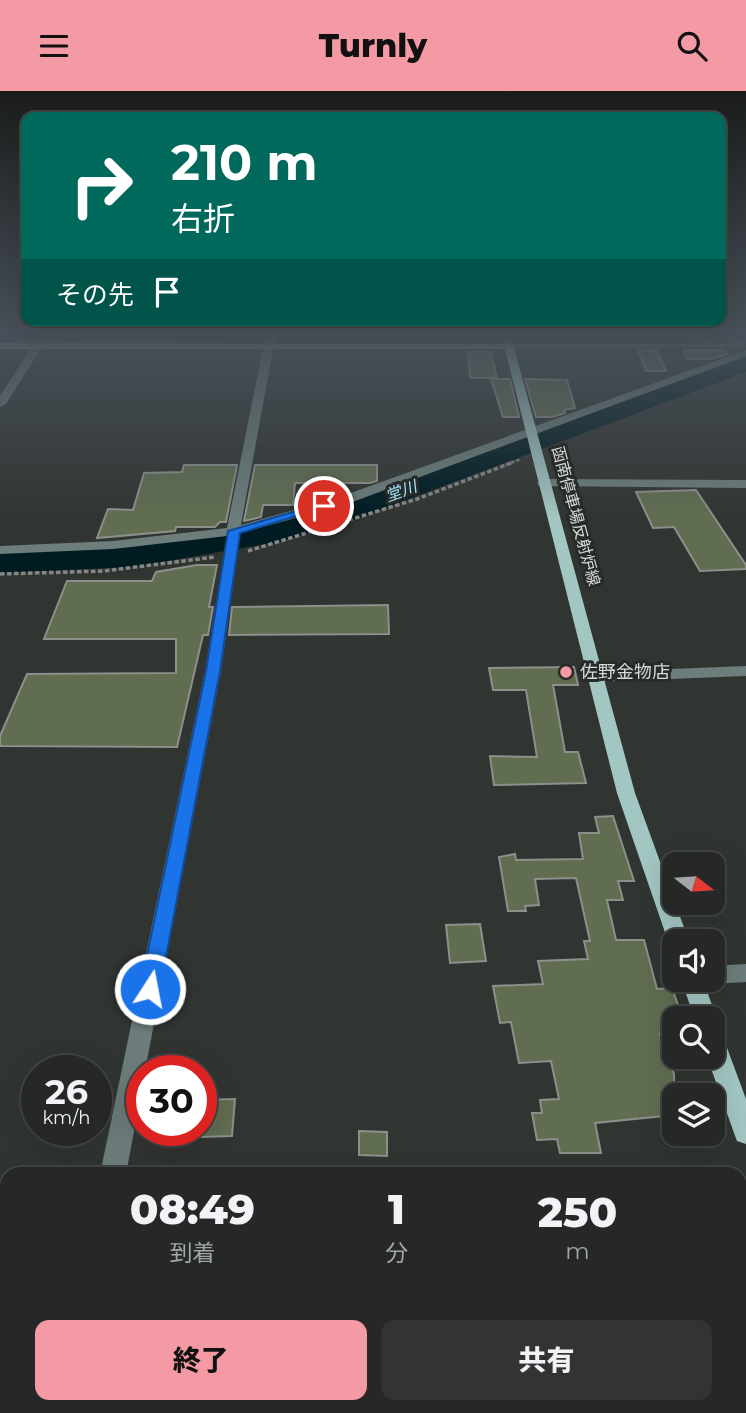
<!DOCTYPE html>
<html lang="ja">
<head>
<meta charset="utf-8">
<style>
  body { margin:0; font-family:Montserrat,"Noto Sans JP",sans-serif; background:#313432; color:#f1f3f6; height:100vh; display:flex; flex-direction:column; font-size:26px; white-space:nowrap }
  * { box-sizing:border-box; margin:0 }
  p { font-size:23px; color:#a3a6a7 }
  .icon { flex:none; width:38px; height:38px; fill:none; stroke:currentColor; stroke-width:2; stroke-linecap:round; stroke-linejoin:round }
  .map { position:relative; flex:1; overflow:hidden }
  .sheet { position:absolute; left:0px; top:1076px; width:747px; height:247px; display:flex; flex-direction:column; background:#252826; border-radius:21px 21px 0 0; box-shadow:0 7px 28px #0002,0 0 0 2px #424443 }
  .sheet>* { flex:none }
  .hud { position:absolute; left:21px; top:21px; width:705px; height:214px; border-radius:14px; box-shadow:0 7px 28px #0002,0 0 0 2px #424443; background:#00695c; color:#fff; overflow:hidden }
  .needle { width:46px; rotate:107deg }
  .fabs { position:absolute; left:662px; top:761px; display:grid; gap:14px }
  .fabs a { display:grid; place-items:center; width:63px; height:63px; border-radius:14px; background:#252826; box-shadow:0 7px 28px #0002,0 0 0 2px #424443; font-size:35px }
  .speed { position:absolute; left:21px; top:964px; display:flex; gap:14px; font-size:35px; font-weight:700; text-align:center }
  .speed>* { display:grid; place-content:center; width:91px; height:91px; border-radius:50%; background:#252826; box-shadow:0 7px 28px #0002,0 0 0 2px #424443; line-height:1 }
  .speed small { font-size:18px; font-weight:400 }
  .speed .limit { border:10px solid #d22; background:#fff; color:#111 }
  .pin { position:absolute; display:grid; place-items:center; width:60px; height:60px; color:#fff; margin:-30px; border:4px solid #fff; border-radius:50%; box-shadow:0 2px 7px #0007 }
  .me { position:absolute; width:77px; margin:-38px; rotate:11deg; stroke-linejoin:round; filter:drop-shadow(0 0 5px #0008) }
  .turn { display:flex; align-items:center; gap:24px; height:147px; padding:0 35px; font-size:32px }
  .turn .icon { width:91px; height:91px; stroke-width:2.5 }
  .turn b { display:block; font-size:49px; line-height:60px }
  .then { display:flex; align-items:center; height:66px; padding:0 35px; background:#0003; gap:14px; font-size:26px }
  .eta { display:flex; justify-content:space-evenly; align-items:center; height:119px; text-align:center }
  .eta b { font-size:42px; font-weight:800; line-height:49px }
  .cta { display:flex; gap:14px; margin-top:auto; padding:14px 35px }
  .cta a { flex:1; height:80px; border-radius:14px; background:#f49aa5; color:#111; font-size:28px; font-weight:800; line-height:80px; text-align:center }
  .cta a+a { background:#313432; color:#f1f3f6 }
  header { display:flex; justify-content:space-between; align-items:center; height:91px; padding:0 35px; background:#f49aa5; color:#111; font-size:32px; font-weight:800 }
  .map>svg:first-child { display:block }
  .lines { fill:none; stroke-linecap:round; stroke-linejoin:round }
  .river { fill:#001c23; fill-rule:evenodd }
  .building { fill:#606d51; stroke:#8d8f8b; stroke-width:2 }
  .path-far1 { stroke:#858886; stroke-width:2.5; stroke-dasharray:3.5 2; stroke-linecap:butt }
  .path { stroke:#858886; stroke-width:3.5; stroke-dasharray:4.5 2.5; stroke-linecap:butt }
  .minor { fill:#6c7d7b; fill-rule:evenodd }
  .major { fill:#a2c6c2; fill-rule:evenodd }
  .route { fill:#1a73e8; stroke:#114b97; stroke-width:2 }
  .poi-dot { fill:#f49aa5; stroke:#272b29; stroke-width:2.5 }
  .labels { text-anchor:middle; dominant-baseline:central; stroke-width:6; stroke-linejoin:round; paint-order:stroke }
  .far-water-label { font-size:16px; font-style:italic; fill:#a1e8fc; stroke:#272b29 }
  .far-street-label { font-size:16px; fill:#d8dbd9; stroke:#272b29 }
  .poi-label { font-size:18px; fill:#d8dbd9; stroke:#272b29; text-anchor:start }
</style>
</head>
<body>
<header><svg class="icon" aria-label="menu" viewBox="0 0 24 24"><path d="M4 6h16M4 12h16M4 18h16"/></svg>Turnly<svg class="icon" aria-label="search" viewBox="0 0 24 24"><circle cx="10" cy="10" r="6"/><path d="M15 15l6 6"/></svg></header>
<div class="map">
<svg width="746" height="1322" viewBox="0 0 746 1322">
  <rect width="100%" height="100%" fill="#313532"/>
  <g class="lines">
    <!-- river -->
    <path class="river" d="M746,266V281L353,429L278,451L132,476L0,482V462L132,456L263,435L331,415Z"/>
  </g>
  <!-- building -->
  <g class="building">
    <path d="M657,259L666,280H646L638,260Z"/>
    <path d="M683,259H724L727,263L712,268H687Z"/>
    <path d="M468,261H491L497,287H470Z"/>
    <path d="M491,288H510L519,326H503Z"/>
    <path d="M525,288L567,289L575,317L564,319L565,322L552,326H536Z"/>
    <path d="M184,374H237L226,431H220L215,436H176L175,440L97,447L108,418L133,419L144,382L182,381Z"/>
    <path d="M255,374H377V390L370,392H295L293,414H263L261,426L244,430Z"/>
    <path d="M696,399L746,474V478L700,480L674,436L653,437L636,401Z"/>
    <path d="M197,474H217L209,516H213L208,544H203L177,656L0,655V645L27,583L176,582V548H44L67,490H152L156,481Z"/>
    <path d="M388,514L389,543L229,544L232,516Z"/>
    <path d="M574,576L578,594H553L565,661H578L586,692L494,694L490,665L537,666L526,599H493L489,577Z"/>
    <path d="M613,725L634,790H618L623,809H607L616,849H644L657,898L672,897L683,928H674V943H660L674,983V1024L595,1032L601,1062H560L557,1048L537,1049L532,1022H542L540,1009L559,1008L551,970L519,972L511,931L500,932L493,895L543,893L538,870L588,868L584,850H590L576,787L535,788L539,814L525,815L526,820H508L499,766L515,763L516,769L583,768L579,742H599L595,726Z"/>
    <path d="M480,833L486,870L450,872L446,834Z"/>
    <path d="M235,1008L232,1045L201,1046V1009Z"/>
    <path d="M359,1040L387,1041V1065L359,1064Z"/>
  </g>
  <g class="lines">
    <!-- path-far1 -->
    <path class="path-far1" d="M506,374L521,368"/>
    <!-- path -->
    <g class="path">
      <path d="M248,460L417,408L511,372"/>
      <path d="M0,483L104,480L215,466"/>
    </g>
    <!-- minor -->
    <g class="minor">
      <path d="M41,242H51L6,313L0,316V305Z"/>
      <path d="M266,242H276L241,434L337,407L746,259V265L347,413L240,442L221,580L145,980H142V998L126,1083H100L205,580L227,445L113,458L0,463V455L113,450L227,437Z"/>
      <path d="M501,242H511L513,252H735L727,242H737L746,256L509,258L504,255Z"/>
      <path d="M543,388L746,389V397L539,395L537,392Z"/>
      <path d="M746,575V585L595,591L587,586L595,581Z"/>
      <path d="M746,873V891L712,893L704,889H712V875Z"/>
      <rect x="740" y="1229" width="6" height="28"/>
      <rect x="0" y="1270" width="7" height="30"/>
      <rect x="385" y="1316" width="30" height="6"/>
    </g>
    <!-- major -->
    <g class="major">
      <path d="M0,252L513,253L635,702L689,850H674V856L668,850L617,702L505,258H0Z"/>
      <path d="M681,889H703L717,928L714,935L712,928H695Z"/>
      <path d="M712,937L720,939L723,946L746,1008V1053L737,1050L734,1042L707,966H712Z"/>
    </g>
  </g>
  <!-- sky -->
  <linearGradient id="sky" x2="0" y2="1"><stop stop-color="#1b1d1c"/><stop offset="0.57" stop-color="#48515a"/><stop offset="1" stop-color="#48515a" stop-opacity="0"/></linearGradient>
  <rect width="746" height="427" fill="url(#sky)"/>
  <!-- route -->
  <path class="route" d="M320,413L330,415L240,442L220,580L160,898L157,903L150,906L143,903L140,898L206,580L228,440Z"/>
  <!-- markers -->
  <circle class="poi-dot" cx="566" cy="581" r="7"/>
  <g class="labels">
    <!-- far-water labels -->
    <g class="far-water-label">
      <text transform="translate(401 400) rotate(-20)">堂川</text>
    </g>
    <!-- far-street labels -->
    <g class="far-street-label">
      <text transform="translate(576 425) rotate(75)">函南停車場反射炉線</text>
    </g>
    <!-- poi labels -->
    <g class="poi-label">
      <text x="580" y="581">佐野金物店</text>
    </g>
  </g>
</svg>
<div class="fabs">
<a><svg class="needle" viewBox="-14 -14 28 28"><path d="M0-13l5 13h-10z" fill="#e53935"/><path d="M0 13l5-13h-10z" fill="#a3a6a7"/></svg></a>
<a><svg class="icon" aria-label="sound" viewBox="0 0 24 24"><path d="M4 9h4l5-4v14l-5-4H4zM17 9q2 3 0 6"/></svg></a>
<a><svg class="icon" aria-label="search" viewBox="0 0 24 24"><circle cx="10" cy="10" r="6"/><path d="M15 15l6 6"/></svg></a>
<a><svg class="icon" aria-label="layers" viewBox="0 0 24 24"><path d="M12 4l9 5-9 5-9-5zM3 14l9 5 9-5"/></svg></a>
</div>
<div class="speed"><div>26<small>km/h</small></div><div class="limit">30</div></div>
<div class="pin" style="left:324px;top:415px;background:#d93025"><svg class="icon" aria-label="arrive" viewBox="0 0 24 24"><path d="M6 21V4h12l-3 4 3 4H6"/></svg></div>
<svg class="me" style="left:150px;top:898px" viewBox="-20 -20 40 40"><circle r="17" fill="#1a73e8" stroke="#fff" stroke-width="3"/><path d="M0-11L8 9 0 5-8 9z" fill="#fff"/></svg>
<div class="hud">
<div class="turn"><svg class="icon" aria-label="right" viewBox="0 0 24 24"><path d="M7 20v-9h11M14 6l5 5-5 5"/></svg><div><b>210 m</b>右折</div></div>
<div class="then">その先<svg class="icon" aria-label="arrive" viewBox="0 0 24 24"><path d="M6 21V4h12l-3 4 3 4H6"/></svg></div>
</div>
<section class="sheet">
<div class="eta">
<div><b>08:49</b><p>到着</p></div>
<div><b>1</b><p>分</p></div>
<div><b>250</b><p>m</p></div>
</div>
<div class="cta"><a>終了</a><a>共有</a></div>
</section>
</div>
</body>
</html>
